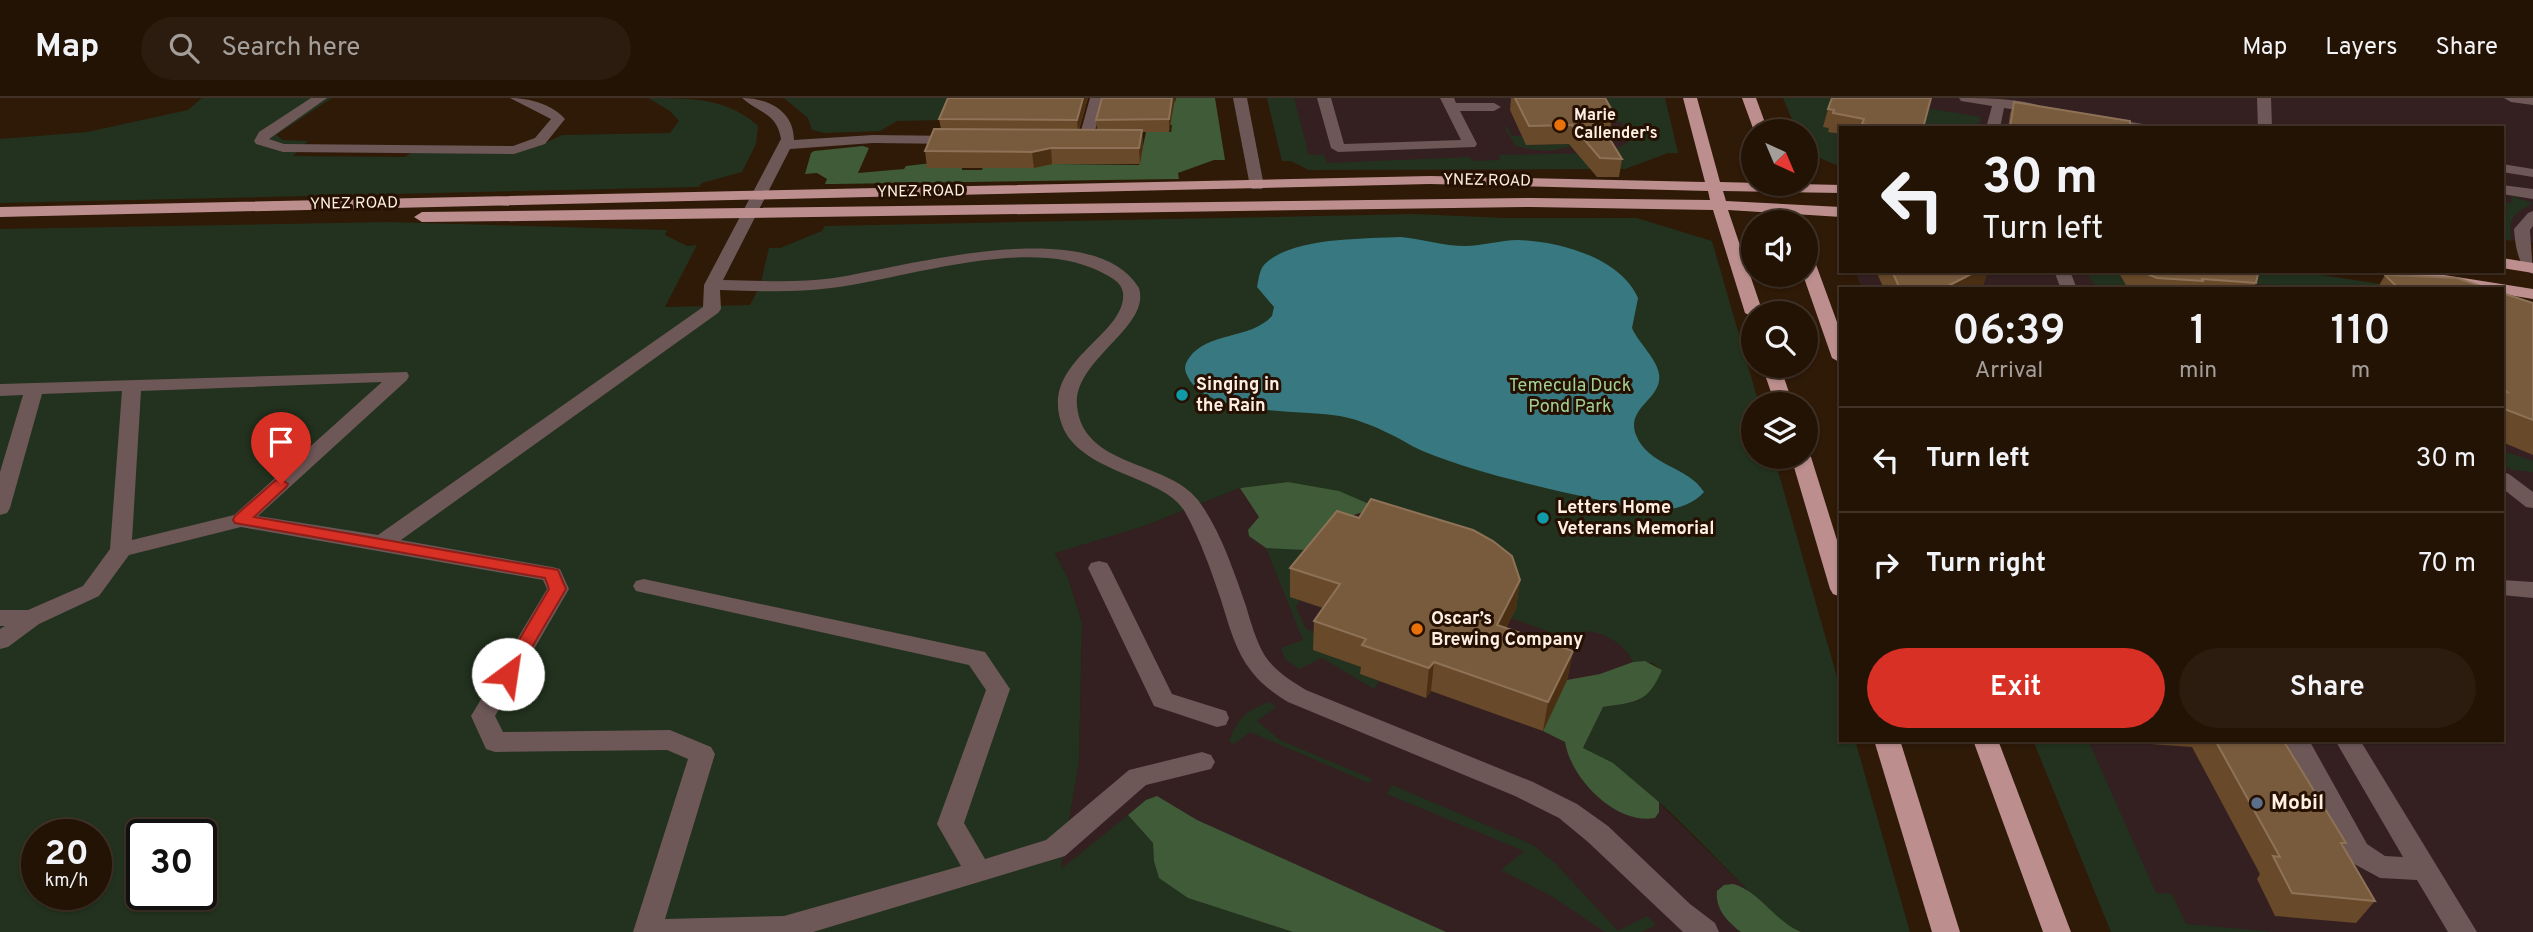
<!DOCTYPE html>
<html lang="en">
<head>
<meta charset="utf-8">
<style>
  body { margin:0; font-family:Overpass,sans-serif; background:#2b1c0f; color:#f1f3f6; height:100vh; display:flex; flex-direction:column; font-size:26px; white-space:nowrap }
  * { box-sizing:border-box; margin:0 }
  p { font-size:23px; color:#a39e9a }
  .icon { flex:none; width:38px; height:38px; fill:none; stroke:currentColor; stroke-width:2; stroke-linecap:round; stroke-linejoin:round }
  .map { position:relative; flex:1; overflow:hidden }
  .panel { position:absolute; left:1839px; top:189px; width:665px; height:455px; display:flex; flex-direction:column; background:#231305; border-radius:0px; box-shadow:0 2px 5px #0004,0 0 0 2px #403227 }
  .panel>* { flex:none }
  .top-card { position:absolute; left:1839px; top:28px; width:665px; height:147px; border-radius:0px; box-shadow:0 2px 5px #0004,0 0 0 2px #403227; background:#231305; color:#f1f3f6; overflow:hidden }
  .needle { width:46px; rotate:136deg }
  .controls { position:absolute; left:1741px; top:21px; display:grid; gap:14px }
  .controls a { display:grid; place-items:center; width:77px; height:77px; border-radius:50%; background:#231305; box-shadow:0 2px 5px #0004,0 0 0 2px #403227; font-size:35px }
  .speed { position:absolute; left:21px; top:721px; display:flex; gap:14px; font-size:35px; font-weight:700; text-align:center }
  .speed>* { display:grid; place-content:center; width:91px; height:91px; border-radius:50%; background:#231305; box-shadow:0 2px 5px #0004,0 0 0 2px #403227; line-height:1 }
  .speed small { font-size:18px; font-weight:400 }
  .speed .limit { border:4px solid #111; border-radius:10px; background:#fff; color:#111 }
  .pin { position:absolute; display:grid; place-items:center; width:60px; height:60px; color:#fff; margin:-72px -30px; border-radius:50% 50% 50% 0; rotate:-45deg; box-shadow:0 0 7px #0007 }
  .pin .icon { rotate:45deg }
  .me { position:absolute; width:77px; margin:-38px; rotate:31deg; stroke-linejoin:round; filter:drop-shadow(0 0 5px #0008) }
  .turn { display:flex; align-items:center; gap:24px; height:147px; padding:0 28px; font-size:32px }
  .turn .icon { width:91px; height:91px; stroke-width:2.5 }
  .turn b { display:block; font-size:49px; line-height:60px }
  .eta { display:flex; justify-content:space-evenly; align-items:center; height:119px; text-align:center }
  .eta b { font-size:42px; font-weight:600; line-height:49px }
  .button { display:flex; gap:14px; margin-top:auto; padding:14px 28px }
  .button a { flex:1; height:80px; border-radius:42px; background:#d93025; color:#fff; font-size:28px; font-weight:600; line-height:80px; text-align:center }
  .button a+a { background:#2b1c0f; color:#f1f3f6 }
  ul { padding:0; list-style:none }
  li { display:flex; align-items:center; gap:21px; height:105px; padding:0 28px; border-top:2px solid #403227 }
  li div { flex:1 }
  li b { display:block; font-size:26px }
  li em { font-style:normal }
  header { display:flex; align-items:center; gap:42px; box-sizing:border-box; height:98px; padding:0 35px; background:#231305; border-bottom:2px solid #403227 }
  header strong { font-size:33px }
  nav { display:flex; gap:38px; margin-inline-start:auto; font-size:24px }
  .search { width:490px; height:63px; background:#2b1c0f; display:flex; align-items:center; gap:18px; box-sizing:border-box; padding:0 24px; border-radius:38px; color:#a39e9a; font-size:26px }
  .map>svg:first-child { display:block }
  .commercial { fill:#342021 }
  .green { fill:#22321e; fill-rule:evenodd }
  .forest { fill:#3f5b37 }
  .water { fill:#387880 }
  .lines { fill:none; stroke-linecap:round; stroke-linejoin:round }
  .minor { fill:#6d5757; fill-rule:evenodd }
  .major { fill:#bc8e8e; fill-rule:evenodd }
  .wall { fill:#684929 }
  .shaded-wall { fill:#4b2f13 }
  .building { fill:#785b3d; stroke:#8d7257; stroke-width:2 }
  .route { fill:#d93025; stroke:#8d1f18; stroke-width:2 }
  .food-dot { fill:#e8710a; stroke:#251001; stroke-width:2.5 }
  .culture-dot { fill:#0f9aa8; stroke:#251001; stroke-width:2.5 }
  .service-dot { fill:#5c6f8a; stroke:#251001; stroke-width:2.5 }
  .labels { text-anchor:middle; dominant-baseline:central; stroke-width:6; stroke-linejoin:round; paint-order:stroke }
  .far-poi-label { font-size:16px; font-weight:bold; fill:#feeee3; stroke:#251001; text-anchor:start }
  .far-street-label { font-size:16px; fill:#feeee3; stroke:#251001 }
  .poi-label { font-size:18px; font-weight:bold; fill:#feeee3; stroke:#251001; text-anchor:start }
  .park-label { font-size:18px; fill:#a1d094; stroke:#251001 }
  .near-poi-label { font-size:21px; font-weight:bold; fill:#feeee3; stroke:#251001; text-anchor:start }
</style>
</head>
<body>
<header>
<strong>Map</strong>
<div class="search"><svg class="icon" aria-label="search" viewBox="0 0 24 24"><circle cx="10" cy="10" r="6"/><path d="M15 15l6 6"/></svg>Search here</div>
<nav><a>Map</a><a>Layers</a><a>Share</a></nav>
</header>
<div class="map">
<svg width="2533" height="834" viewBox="0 0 2533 834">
  <rect width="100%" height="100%" fill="#2f1907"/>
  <!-- commercial -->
  <g class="commercial">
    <path d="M1267,0H1665L1678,55H1668L1625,71L1309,72L1291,63H1282Z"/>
    <path d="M1783,0H2533V145L2503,141L2502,30H1841V69L1806,54V33H1797Z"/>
    <path d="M1855,173H2295L2413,191H1862Z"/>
    <path d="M2503,206L2533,220V834H2111L2033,642H2502Z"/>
    <path d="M1240,390L1339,393L1640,535L1651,697L1765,809L1801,834H1293L1061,772L1079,663L1082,525L1068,480L1055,454L1144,428Z"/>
  </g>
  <!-- green -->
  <g class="green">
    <path d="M202,0H332L276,37L283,42L308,43L293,58L405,59L412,54L513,56L543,46L562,37L670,35L679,23L670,13L648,0C691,0 728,0 758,28L756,46L742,74L702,85L699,89L0,105V41L87,34L188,12Z"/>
    <path d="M784,0H992L946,22L897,23L880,33L825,35L812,32L808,20Z"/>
    <path d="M1267,0H1294L1309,57H1324L1327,65L1470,59L1472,63L1500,62L1499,57L1606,55L1628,45L1629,39L1621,24H1614L1605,11L1575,0H1665L1678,55H1668L1625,71L1309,72L1291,63H1282Z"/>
    <path d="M1783,0H1835L1828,34L1841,36V69L1806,54V33H1797Z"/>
    <path d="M1914,8L1981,19L1978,30H1923Z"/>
    <path d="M1504,29H1507L1512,38H1522L1527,47L1569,46L1571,48C1553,55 1534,53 1516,48Z"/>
    <path d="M2511,98L2533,105C2512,117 2509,117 2511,143L2503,141L2502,104L2512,105Z"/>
    <path d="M1414,116L1504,120H1637L1712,143L1759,306H1754V359H1774L1841,593V642H1855L1910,834H1801C1775,824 1754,798 1735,779C1687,732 1643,680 1583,651L1603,609L1639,603L1662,572L1652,565L1633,564C1623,542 1589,523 1567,540L1511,520L1515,510L1413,428L1288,384L1240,390L1144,428L1055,455L1068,480L1082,525L1079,663L1061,771L1128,717L1153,745L1154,763L1188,800L1293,834H0V131L388,124L667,132L665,137L687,148L697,147L665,209L750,207L760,188L769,150H780L822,133L825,128ZM37,737H96V796H37ZM142,737H201V796H142Z"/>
    <path d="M2085,173H2132L2121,179L2128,191H2098Z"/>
    <path d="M2140,173H2295L2413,191H2324L2311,188L2195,184L2172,176Z"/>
    <path d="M2503,353L2533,363V374L2513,372L2503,367Z"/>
    <path d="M1281,449L1326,453L1296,509L1306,531L1324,537L1364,570L1361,576L1379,583L1374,591L1322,560L1299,571L1285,561L1281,550L1303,542L1266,450Z"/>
    <path d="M1270,604L1276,609L1257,623L1280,642L1372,681L1369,685L1250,634L1234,646L1229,643C1237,621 1247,612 1270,604Z"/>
    <path d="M2033,642H2088L2156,795L2172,796L2186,826L2276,834H2111Z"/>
    <path d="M1392,687L1533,747L1555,765L1618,833L1647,818L1656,827L1641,834H1605L1553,799L1501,772L1524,753L1387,696Z"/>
  </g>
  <!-- forest -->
  <g class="forest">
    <path d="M1176,0H1215L1225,62H1214L1178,75L1179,81L835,86H825L827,81L817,75L805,76L811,55L814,53L863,48L869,50L858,75L904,71L906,68L932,65L962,69V72H982L986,60L1016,70L1052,66L1139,67L1146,34H1171L1172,27L1165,26L1169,4H1175Z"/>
    <path d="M1288,384L1339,393L1390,415C1348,410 1346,419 1326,453L1266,450L1249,438L1248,432L1259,419L1240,390Z"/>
    <path d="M1645,563L1662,572C1648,605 1636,604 1603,609L1583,650L1613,665L1659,704V714L1655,720C1616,727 1571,681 1565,644L1543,633L1567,582L1600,576L1633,564Z"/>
    <path d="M1157,698L1197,722L1446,834H1293L1188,800L1159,780L1154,763L1153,745L1128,717L1146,702Z"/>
    <path d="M1733,786C1760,793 1775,824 1801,834H1741C1728,824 1715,811 1717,793L1724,787Z"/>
  </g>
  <!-- water -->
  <path class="water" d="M1401,139C1422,141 1444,148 1465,148C1483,148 1500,142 1518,142C1559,143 1621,160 1638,200L1632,230C1639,246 1656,259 1659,276C1663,301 1625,309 1636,337C1648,368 1688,368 1704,394C1692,408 1670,413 1651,413C1635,413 1616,406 1599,402C1544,390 1477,375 1425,354C1414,350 1403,342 1392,337C1374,328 1353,319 1332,317C1296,312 1206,317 1188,279C1184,272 1184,267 1189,260C1208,233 1250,242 1272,218L1274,209L1257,189C1259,180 1259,170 1267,164C1296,139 1364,141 1401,139Z"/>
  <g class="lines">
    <!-- minor -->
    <g class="minor">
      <path d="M311,0H327L269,41L284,46L513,48L535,40L551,21L510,0C529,0 552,6 565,21L545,46L514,56L283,54L256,46L254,43L259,34Z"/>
      <path d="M742,0C768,0 794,13 794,42L873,37L957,38L964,42L957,46L873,45L790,51L723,182C760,183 798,185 834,180C905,169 1093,114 1139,190C1151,230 1073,261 1077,308C1083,370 1167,362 1198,402C1220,431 1234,474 1246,508C1251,525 1256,543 1265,558C1275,573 1291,583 1306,592L1533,684L1577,706L1608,728L1690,806L1715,825L1719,834H1683L1588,744L1559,720L1515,698L1288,604C1275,596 1262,587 1252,574C1235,553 1229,527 1221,502C1211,472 1200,441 1185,414C1166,378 1080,376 1062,327C1038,263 1127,238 1123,195C1122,184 1110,179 1101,174C1028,137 909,180 831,190C795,195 757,193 720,192L721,211L718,215L401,442L552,469L560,471L569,491L495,618L503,634L670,632L711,649L715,656L665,821L784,818L961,768L937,726L986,592L969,567L636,493L633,488L636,483L644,481L985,554L1010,591L964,725L985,761L1046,742L1129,672L1202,654L1211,657L1215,664L1211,671L1146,687L1065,758L813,834H633L688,661L667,652L495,654L486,651L471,618L547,491L543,482L241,429L129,457L99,498L39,526L8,549L0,551V531L5,528H0V512H28L83,488L110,451L122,293L42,296L10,410L7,415L0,417V374L23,297L0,298V286L407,274L409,278L407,282L258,418L378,437L703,209L704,187L781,41C777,15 759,15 742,0ZM382,284L234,417L132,442L141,293Z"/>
      <path d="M1090,0H1104L1093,40L1086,44L1079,40Z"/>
      <path d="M1233,0H1247L1264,88L1262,91H1252L1250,88Z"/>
      <path d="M1317,0H1331L1344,46L1461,42L1440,0H1454L1456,5H1494L1501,9L1494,13H1460L1477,46L1475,49L1338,54L1331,50Z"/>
      <path d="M1959,0C1980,0 2032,0 2048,12L2041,16L2004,10L2000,30H1986L1992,8L1961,3Z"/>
      <path d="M2257,0H2271L2272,30H2258Z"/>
      <path d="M2504,0H2533V7L2511,4Z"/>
      <path d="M2103,19L2143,26L2150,30H2118L2098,26L2096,23Z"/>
      <path d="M2502,66L2533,71V79L2502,74Z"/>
      <path d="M2502,87L2533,91V101L2502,96Z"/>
      <path d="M2533,113V128L2530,132L2533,176C2518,171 2515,145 2514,131L2528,115Z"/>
      <path d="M2054,173H2070L2077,191H2061Z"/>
      <path d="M2502,374L2509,376L2533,394V410L2526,409L2502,390Z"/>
      <path d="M1099,463L1107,465L1110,470L1172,596L1226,613L1229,620L1226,627L1217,629L1154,608L1088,470L1091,465Z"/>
      <path d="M2502,482L2533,484V500L2502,497Z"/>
      <path d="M2284,642H2309L2367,746L2385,758L2403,759L2335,642H2360L2477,834H2448L2417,782L2380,780L2347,762Z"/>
    </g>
    <!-- major -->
    <g class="major">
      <path d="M1683,0H1697L1720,84L1841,87V95L1723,93L1726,103L1841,109V119L1728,112L1763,215H1754V220L1745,215L1713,112L1531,109L522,123L422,124L414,119L422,114L1531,100L1710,102L1708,93L1430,86L0,119V109L1430,78L1705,84Z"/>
      <path d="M1742,0H1756L1768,33H1754Z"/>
      <path d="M1806,156L1814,161L1841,235V265L1832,260L1803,177H1806Z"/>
      <path d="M2502,160L2533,165V175L2502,170Z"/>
      <path d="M2379,173H2419L2533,191V201L2502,196V191H2466L2387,178Z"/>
      <path d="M1762,268H1780L1793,306H1775Z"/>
      <path d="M1806,354L1811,359L1841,455V499L1833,496L1830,491L1791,359H1806Z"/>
      <path d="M1874,642H1900L1960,834H1932Z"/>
      <path d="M1973,642H1998L2071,834H2043Z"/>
    </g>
  </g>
  <!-- wall -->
  <g class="wall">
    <path d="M1088,0L1079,32H1097L1096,22L1102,0H1175L1169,34H1142L1143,48L1140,66H1052L1034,70H927L925,53L941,31L939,21Z"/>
    <path d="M1511,0H1605L1613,14L1610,32H1604L1622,61L1619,79H1597L1569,46L1526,47L1510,12Z"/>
    <path d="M2014,4L2129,30H2008L2010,16Z"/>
    <path d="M1828,11L1923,30H1841V36L1828,34L1829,30L1823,29Z"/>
    <path d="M1876,173H1988L1983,187L1975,191H1884Z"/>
    <path d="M2118,173H2249L2256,185L2253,191H2128Z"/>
    <path d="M2385,177L2489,191H2377Z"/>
    <path d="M2502,195L2533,205V357L2502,344Z"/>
    <path d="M1290,470L1520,482L1516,510L1506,530L1573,553L1567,582L1543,633L1431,593L1426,600L1360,576L1361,569L1313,552L1314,523L1323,510L1290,499Z"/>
    <path d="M2135,642H2283L2346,745L2343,748L2375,803L2356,825L2275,818L2257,781L2260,776L2192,649L2136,645Z"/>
  </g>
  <!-- shaded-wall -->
  <g class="shaded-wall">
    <path d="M1083,0H1088L1078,34L1077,22Z"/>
    <path d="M1172,0H1175L1169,34V21Z"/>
    <path d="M1142,32L1143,48L1140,66L1139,50Z"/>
    <path d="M1051,50L1052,66L1034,70L1032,54Z"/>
    <path d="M1977,173H1988L1983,187L1975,191H1945L1946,189Z"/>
    <path d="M1520,482L1516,510L1493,556L1497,527Z"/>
    <path d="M1573,553L1567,582L1543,633L1548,604Z"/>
    <path d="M1434,564L1431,593L1426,600L1429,570Z"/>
  </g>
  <!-- building -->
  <g class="building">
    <path d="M948,0H1083L1077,22L939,21Z"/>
    <path d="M1102,0H1172L1169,21L1096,22Z"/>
    <path d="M1515,0H1605L1613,14H1593L1622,61L1600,60L1572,27L1529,28Z"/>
    <path d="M1832,0H1931L1923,30H1882L1862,26L1864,21L1833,15L1834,12L1828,11Z"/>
    <path d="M2014,4L2130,23V29L2122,30H2010Z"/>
    <path d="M934,31L1142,32L1139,50H1051L1032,54L925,53Z"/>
    <path d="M1892,173H1977L1946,189L1947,191H1900Z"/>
    <path d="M2145,173H2249L2258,176L2256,185L2202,181L2203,183L2157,180L2147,176Z"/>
    <path d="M2385,177L2457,180L2489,191H2399Z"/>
    <path d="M2502,195L2533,205V322L2502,310V293L2507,294L2502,289Z"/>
    <path d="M1371,401L1473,432L1493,443L1512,458L1520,482L1497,527L1573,553L1548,604L1434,564L1429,570L1362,547L1366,541L1314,523L1340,486L1290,470L1337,413L1359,420Z"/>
    <path d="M2215,642H2283L2346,745H2341L2375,803L2292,795L2273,758L2280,759Z"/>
  </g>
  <!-- route -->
  <path class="route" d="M281,381L288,386L286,389L254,419L558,472L566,491L514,580H501L499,576L549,491L545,480L235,425L233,422L235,418L275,383Z"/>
  <!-- markers -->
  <g class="food-dot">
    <circle cx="1560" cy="27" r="7"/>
    <circle cx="1417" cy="531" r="7"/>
  </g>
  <g class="culture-dot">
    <circle cx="1182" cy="297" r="7"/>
    <circle cx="1543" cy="420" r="7"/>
  </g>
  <circle class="service-dot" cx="2257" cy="705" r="7"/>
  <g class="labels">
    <!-- far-poi labels -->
    <g class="far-poi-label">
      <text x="1574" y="18">Marie<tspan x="1574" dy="18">Callender's</tspan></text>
    </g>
    <!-- far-street labels -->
    <g class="far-street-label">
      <text transform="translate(1487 83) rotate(1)">YNEZ ROAD</text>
      <text transform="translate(921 94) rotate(-1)">YNEZ ROAD</text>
      <text transform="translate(354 106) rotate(-1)">YNEZ ROAD</text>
    </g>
    <!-- poi labels -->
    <g class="poi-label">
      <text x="1196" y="287">Singing in<tspan x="1196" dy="21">the Rain</tspan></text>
      <text x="1557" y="410">Letters Home<tspan x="1557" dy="21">Veterans Memorial</tspan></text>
      <text x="1431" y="521">Oscar’s<tspan x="1431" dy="21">Brewing Company</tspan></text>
    </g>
    <!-- park labels -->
    <g class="park-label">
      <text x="1570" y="288">Temecula Duck<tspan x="1570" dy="21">Pond Park</tspan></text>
    </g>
    <!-- near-poi labels -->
    <g class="near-poi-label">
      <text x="2271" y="705">Mobil</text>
    </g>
  </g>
</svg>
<div class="controls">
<a><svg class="needle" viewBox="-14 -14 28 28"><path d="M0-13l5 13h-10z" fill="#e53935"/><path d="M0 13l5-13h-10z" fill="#a39e9a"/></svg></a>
<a><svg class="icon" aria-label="sound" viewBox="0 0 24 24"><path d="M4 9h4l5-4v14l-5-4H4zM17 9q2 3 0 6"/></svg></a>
<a><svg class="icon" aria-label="search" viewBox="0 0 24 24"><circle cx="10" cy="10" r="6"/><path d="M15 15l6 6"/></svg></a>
<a><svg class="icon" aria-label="layers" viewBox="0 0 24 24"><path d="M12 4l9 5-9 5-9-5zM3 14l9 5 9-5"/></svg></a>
</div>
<div class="speed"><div>20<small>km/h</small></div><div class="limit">30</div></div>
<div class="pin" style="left:281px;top:386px;background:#d93025"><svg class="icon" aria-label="arrive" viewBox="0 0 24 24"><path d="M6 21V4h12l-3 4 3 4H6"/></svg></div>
<svg class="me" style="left:508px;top:576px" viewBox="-20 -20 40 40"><circle r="19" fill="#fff"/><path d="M0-13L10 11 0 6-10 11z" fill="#d93025"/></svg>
<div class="top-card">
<div class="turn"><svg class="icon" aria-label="left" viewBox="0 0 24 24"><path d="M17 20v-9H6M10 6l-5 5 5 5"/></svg><div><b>30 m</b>Turn left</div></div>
</div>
<section class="panel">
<div class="eta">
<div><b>06:39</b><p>Arrival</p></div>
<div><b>1</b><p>min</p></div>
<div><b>110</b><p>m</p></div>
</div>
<ul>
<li><svg class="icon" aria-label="left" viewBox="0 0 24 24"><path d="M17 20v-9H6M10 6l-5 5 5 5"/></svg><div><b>Turn left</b></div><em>30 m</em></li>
<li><svg class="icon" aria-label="right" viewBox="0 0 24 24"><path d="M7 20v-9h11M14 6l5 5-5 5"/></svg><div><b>Turn right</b></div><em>70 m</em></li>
</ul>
<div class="button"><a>Exit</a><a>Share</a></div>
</section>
</div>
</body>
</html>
